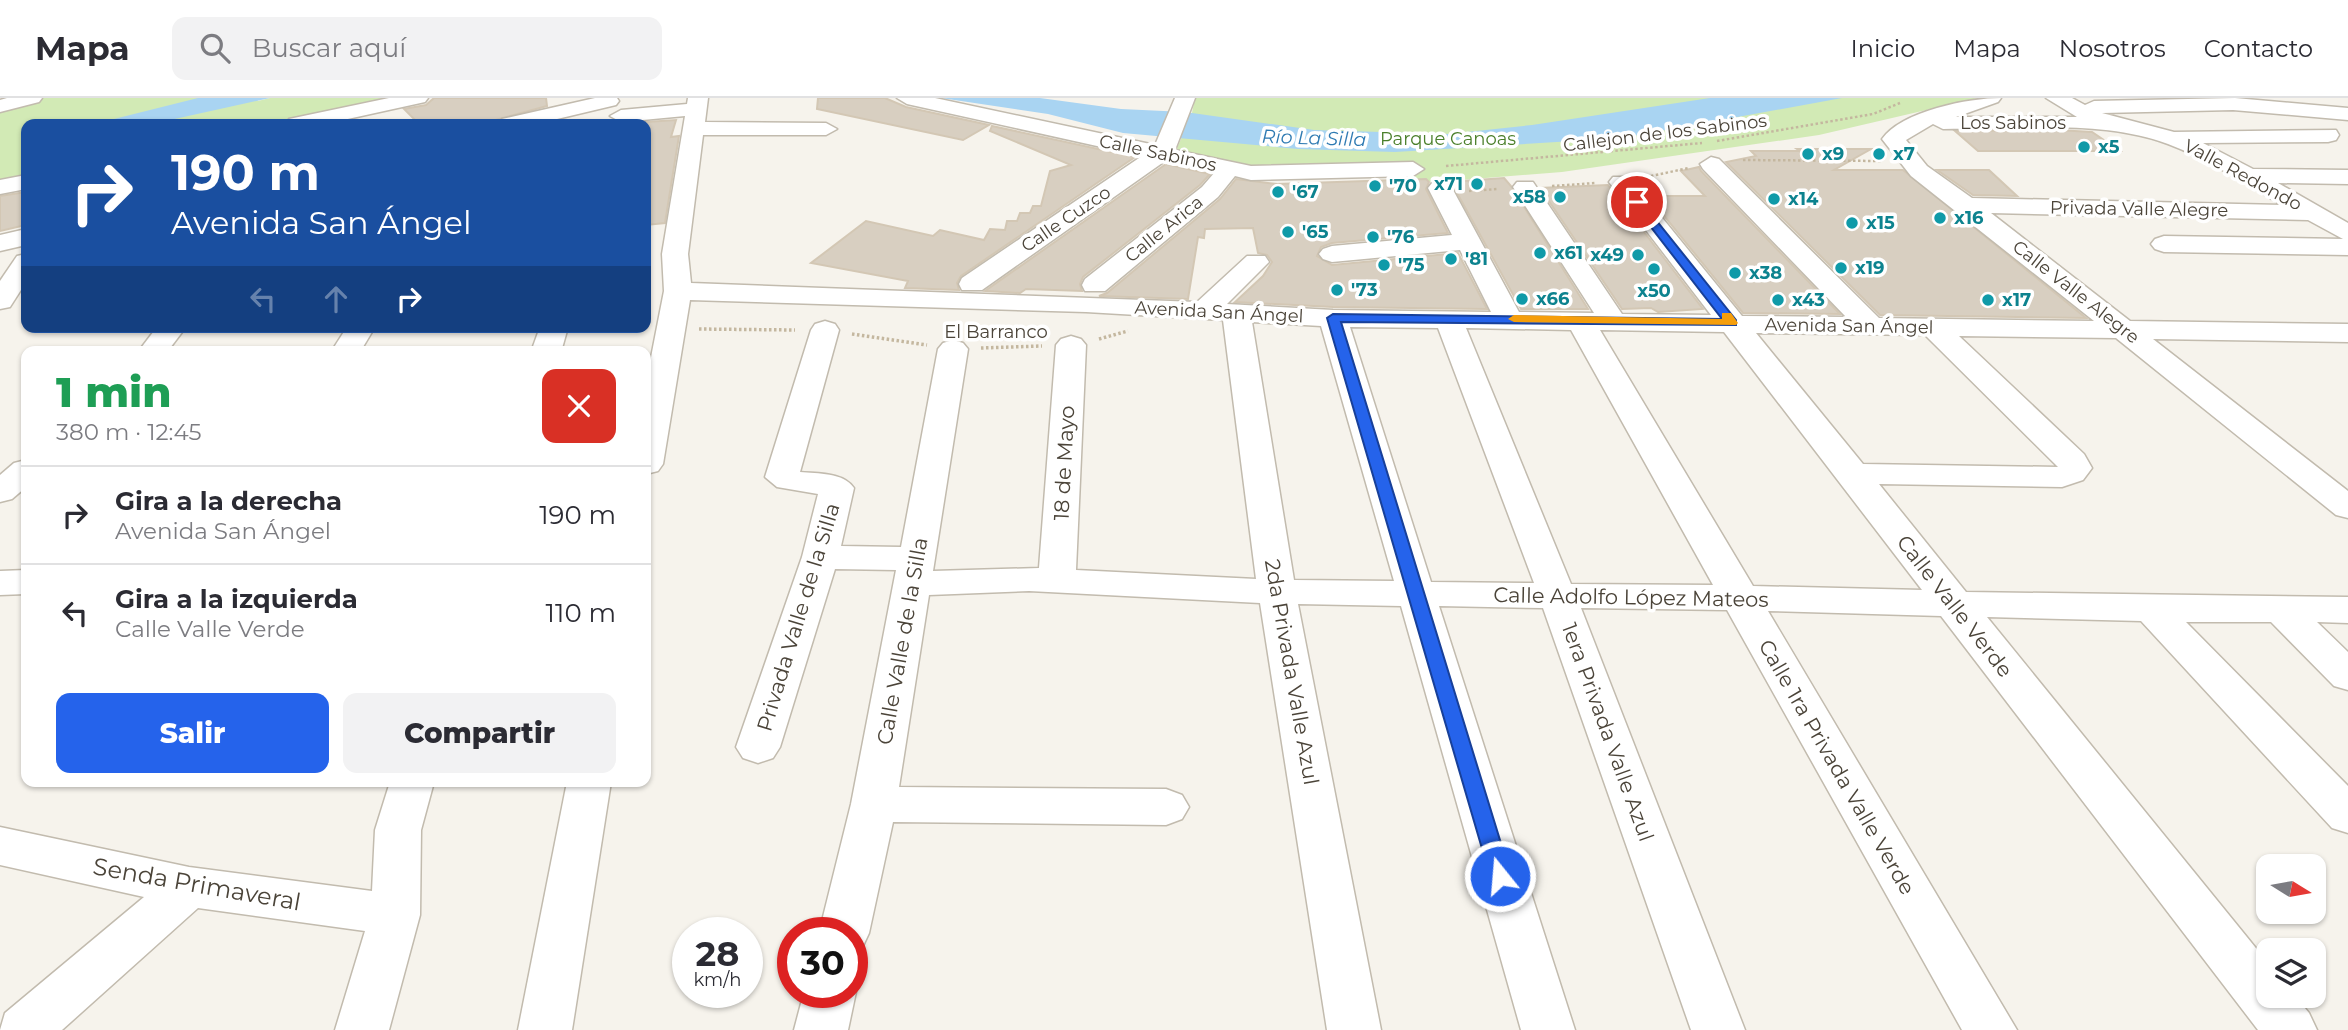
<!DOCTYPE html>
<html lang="es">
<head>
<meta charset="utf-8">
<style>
  body { margin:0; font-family:Montserrat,sans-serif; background:#f2f2f3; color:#2b2b33; height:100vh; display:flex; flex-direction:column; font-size:26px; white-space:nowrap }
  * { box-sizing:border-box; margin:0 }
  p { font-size:23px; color:#7c7c81 }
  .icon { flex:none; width:38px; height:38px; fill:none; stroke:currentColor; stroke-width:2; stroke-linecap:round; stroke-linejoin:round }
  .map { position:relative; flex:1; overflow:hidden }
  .panel { position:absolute; left:21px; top:248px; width:630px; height:441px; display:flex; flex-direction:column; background:#fff; border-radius:14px; box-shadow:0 2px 5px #0004 }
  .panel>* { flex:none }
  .top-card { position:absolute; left:21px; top:21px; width:630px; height:214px; border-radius:14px; box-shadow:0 2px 5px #0004; background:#1a4fa0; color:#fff; overflow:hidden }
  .needle { width:46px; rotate:101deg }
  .buttons { position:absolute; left:2256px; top:756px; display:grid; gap:14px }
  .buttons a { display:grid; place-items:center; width:70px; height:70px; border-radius:14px; background:#fff; box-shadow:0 2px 5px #0004; font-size:35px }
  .speed { position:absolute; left:672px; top:819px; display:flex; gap:14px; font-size:35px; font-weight:700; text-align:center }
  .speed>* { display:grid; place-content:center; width:91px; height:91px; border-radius:50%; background:#fff; box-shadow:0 2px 5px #0004; line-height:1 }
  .speed small { font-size:18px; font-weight:400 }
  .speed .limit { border:10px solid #d22; background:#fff; color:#111 }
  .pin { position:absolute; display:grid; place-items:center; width:60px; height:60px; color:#fff; margin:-30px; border:4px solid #fff; border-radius:50%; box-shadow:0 2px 7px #0007 }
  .me { position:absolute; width:77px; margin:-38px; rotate:343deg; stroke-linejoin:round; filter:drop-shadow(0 0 5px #0008) }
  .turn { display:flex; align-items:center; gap:24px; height:147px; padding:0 35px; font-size:32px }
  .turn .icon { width:91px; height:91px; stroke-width:2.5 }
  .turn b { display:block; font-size:49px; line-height:60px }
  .lanes { display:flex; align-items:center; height:66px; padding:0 35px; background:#0003; justify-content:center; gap:35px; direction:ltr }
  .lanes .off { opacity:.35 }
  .round { display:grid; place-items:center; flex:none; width:74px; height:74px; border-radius:14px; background:#f2f2f3 }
  .overview { display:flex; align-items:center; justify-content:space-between; height:119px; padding:0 35px }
  h1 { font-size:42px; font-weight:800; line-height:52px; color:#1e9e55 }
  .action { display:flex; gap:14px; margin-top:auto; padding:14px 35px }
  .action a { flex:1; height:80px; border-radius:14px; background:#2563eb; color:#fff; font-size:28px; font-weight:800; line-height:80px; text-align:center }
  .action a+a { background:#f2f2f3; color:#2b2b33 }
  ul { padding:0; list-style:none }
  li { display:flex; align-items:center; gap:21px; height:98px; padding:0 35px; border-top:2px solid #e1e1e2 }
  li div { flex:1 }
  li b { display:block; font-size:26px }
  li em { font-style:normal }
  header { display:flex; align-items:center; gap:42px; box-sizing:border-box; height:98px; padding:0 35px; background:#fff; border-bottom:2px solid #e1e1e2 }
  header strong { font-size:33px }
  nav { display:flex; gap:38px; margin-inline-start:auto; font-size:24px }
  .search { width:490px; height:63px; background:#f2f2f3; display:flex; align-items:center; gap:18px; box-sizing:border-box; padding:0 24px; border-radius:14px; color:#7c7c81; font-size:26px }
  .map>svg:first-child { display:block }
  .green { fill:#d2eab5 }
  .water { fill:#a9d4f2 }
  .building { fill:#d8cfc1; stroke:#d3c7b4; stroke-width:2 }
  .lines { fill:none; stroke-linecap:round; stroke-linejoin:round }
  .minor-casing { stroke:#c2bbae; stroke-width:3 }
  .path-far1 { stroke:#c4b79f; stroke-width:2.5; stroke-dasharray:2.5 2.5; stroke-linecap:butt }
  .path { stroke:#c4b79f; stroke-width:3.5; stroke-dasharray:2.5 2.5; stroke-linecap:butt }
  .minor { fill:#fff; fill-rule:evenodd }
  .route { fill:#2563eb; stroke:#184099; stroke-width:2 }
  .slow { fill:#f59e0b }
  .culture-dot { fill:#0f9aa8; stroke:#fff; stroke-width:2.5 }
  .labels { text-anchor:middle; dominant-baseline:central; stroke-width:7; stroke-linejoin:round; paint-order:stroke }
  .far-street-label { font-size:18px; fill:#4b4439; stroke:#fff }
  .far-park-label { font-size:18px; fill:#4a7f2a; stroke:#fff }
  .far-culture-label { font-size:18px; font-weight:bold; fill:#0d838f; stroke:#fff; text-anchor:start }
  .far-water-label { font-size:19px; font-style:italic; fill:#2e7ab2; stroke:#fff }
  .street-label { font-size:21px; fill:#4b4439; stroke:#fff }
  .near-street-label { font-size:24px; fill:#4b4439; stroke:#fff }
</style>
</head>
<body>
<header>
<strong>Mapa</strong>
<div class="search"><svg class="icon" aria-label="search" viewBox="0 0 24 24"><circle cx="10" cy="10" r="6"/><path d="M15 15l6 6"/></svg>Buscar aquí</div>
<nav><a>Inicio</a><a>Mapa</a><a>Nosotros</a><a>Contacto</a></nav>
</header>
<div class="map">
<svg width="2348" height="932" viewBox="0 0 2348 932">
  <rect width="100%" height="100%" fill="#f6f3ec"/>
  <!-- green -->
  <g class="green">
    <path d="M32,0H256L258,3L270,0H418L297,26H26V83L0,88V8Z"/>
    <path d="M1195,0H1978L1819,37L1562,74L1436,84L1359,76L1249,71L1175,55L1192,15Z"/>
  </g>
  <!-- water -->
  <g class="water">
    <path d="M198,0H270L152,26H94Z"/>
    <path d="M941,0H1040L1121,11L1185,14L1314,32L1448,36L1532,27L1710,0H1842L1622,40L1395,54L1298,51L1123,35L1048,16Z"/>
  </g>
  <!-- building -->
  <g class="building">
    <path d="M434,0H546L547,8L481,26H419L404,11L426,7Z"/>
    <path d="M818,0H885L906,9L989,27L963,42L817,11Z"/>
    <path d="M676,22L671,39L679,38L665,125L646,127V24Z"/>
    <path d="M992,28L1135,59L961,178L957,185L959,192L905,190L908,183L811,165L866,123L933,138L940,132L984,142L990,131L1005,132L1007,123H1017L1020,115H1030L1033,108H1041L1050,73L1071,67L990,33Z"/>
    <path d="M2057,32L2092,34L2120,53H1978L1955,33Z"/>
    <path d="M1797,51H1871L1834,72H1903L2086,220L1880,217L1726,64L1756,58L1751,53H1800Z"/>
    <path d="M1166,66L1210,76L1200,87L1083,179L1080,186L1082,193L1026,191L1020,195L985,193Z"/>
    <path d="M1699,69L1701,73L1840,216L1743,215L1648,98H1705L1681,73Z"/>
    <path d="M1937,72H1989L2017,98L1973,97Z"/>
    <path d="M1504,80L1511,88L1588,211H1521L1451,84Z"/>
    <path d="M1236,81L1277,86L1426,81L1429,84L1426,91L1448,135L1332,145L1321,149L1317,158L1332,167L1458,155L1487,211L1333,209L1235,204L1263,178L1272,164L1267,157L1258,155L1253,130L1205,131L1204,140L1198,139L1188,201L1099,198L1107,195L1220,101Z"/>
    <path d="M1608,87L1703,211L1658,214L1651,210L1622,211L1540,90Z"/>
    <path d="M26,94V127L0,133V98Z"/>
  </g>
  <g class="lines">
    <!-- minor casing -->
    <g class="minor-casing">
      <g id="minor">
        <path d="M7,0H42L39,4L0,14V2Z"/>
        <path d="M389,0H428L425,4L325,26H286L289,21Z"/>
        <path d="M595,0H617L619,3L616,7L536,26H499L502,21Z"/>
        <path d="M688,0H708L705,24L826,25L837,31L826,37H703L688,156L691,185L1197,204L1247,158H1265L1269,164L1227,206L1333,212L1491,214L1460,152L1332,164L1323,161L1319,156L1323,151L1332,148L1452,137L1428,90L1432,85H1448L1452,90L1519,214L1594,215L1513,89L1517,84H1533L1622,216L1711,217L1609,84L1613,79H1629L1742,218L1846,219L1703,71L1700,66L1711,59L1719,61L1879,220L2094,223L1911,78L1882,41C1902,13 1969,0 2001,0L1998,4L1956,19H2077L2046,0H2072L2085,7L2094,3L2235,0L2348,10V22L2233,12L2102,15L2174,34L2336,32L2339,37L2336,42L2328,44L2203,45L2253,71L2348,72V86L2278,85L2348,125V157L2164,154L2155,151L2151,146L2155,141L2164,138L2343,141L2308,122L1991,115L2130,223L2348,226V244L2153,241L2348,393V420L2336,417L2116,240L1959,238L2084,356L2092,370L2083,382L2062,389L1879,386L1966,494L2348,499V525L2317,524L2348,554V592L2334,588L2271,524H2186L2348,688V735L2332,730L2141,523L1987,519L2268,865V898H2295L2309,915L2317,932H2258L1941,518L1768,513L2017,932H1962L1727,512L1581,510L1745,932H1691L1543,510L1439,508L1575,932H1521L1401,508L1298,506L1381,932H1327L1260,505L1029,493L929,497L899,689L1166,691L1182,697L1189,709L1182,721L1166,727L893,724L869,835L862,850L852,853V835H819L851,706L896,472L835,471L780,649L773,660L758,665L743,660L736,649L802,459L818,396L777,389L765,379L811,232L815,226L825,223L835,226L839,232L800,374C818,376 843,374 854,390L841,448L901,449L938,251L943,245L953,242L963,245L968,251L933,473L1039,470L1056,247L1061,241L1071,238L1081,241L1086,247L1076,472L1256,481L1223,222L1086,214L690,202L663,366L658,373L646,376V285L664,193L662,156L685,18L621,24L610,18L621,12L687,6ZM1933,26L1943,31C2014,31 2101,21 2168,46C2208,61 2244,85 2282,107L1972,100L1927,68L1906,42ZM1252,224L1321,228L1394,483L1294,482ZM1350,229L1438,230L1534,485L1431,484ZM1466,230L1571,232L1713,487L1571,486ZM1600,232L1724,234L1922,492L1753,488ZM1756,235L1925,237L2058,369L1863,366Z"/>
        <path d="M897,0H935L1155,47L1175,0H1195L1175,52L1251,68L1413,64L1424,71L1413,78L1251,82L1235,78L1218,99L1105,193H1085L1082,187L1085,181L1202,89L1215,74L1165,63L982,192H962L959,186L962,180L1142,58L907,6Z"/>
        <path d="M26,77V91L0,96V82Z"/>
        <path d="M26,131V147L0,153V137Z"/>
        <path d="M26,156V184L10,209L0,211V183L17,158Z"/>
        <path d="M157,229H186L167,254H138Z"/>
        <path d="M347,229H375L360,254H331Z"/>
        <path d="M540,229H568L561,254H531Z"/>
        <path d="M26,362V389L12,401L0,404V377L14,365Z"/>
        <path d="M26,472V496L0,497V473Z"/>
        <path d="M390,684H434L421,732L420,817L389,932H335L365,833L198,810L62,932H0L5,915L144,799L0,767V729L189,769L372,793L375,732Z"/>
        <path d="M567,684H611L572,932H518Z"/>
        <path d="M852,886L856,894L848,932H794L804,894H852Z"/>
      </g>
    </g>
    <!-- path-far1 -->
    <g class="path-far1">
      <path d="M1717,43L1873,16L1900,5"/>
      <path d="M1743,62L1881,63"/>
      <path d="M1446,68L1702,45"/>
      <path d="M1646,79L1689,70"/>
      <path d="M1552,88L1596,85"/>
      <path d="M1469,93L1498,91"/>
    </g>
    <!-- path -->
    <g class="path">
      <path d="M699,231L795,232"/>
      <path d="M852,236L927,247"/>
      <path d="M1099,241L1128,233"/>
      <path d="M981,250L1042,248"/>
    </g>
    <!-- minor -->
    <use href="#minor" class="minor"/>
  </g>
  <!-- route -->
  <path class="route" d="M1633,102H1640L1736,222V227L1341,224L1511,778L1508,784L1500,786L1493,784L1490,778L1327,220L1333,216L1722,221L1633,106Z"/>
  <!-- slow -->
  <path class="slow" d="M1722,215H1731L1738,225L1736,227L1514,224L1508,221L1514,217L1722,221Z"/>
  <!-- markers -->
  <g class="culture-dot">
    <circle cx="2084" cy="49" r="7"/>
    <circle cx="1808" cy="56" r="7"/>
    <circle cx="1879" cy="56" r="7"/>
    <circle cx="1477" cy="86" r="7"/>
    <circle cx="1375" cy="88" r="7"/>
    <circle cx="1278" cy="94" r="7"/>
    <circle cx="1560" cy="99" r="7"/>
    <circle cx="1774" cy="101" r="7"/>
    <circle cx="1940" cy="120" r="7"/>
    <circle cx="1852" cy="125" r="7"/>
    <circle cx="1288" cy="134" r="7"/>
    <circle cx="1373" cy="139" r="7"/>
    <circle cx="1540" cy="155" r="7"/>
    <circle cx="1638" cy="157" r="7"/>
    <circle cx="1451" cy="161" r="7"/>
    <circle cx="1384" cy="167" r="7"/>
    <circle cx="1841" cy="170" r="7"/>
    <circle cx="1654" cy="171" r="7"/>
    <circle cx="1735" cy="175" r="7"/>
    <circle cx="1337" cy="192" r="7"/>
    <circle cx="1522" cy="201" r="7"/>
    <circle cx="1778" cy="202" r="7"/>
    <circle cx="1988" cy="202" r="7"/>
  </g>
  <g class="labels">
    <!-- far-street labels -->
    <g class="far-street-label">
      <text x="2013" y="25">Los Sabinos</text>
      <text transform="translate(1665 35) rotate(-7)">Callejon de los Sabinos</text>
      <text transform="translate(1158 55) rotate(12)">Calle Sabinos</text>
      <text transform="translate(2243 77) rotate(28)">Valle Redondo</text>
      <text transform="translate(2139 111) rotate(1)">Privada Valle Alegre</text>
      <text transform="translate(1066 121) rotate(-34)">Calle Cuzco</text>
      <text transform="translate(1164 131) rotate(-39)">Calle Arica</text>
      <text transform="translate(2076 194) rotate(38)">Calle Valle Alegre</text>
      <text transform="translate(1219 214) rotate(3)">Avenida San Ángel</text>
      <text transform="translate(1849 228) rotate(1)">Avenida San Ángel</text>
      <text x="996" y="234">El Barranco</text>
    </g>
    <!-- far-park labels -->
    <g class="far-park-label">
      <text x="1448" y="41">Parque Canoas</text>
    </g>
    <!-- far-culture labels -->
    <g class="far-culture-label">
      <text x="2098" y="49">x5</text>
      <text x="1822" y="56">x9</text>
      <text x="1893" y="56">x7</text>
      <text x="1463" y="86" text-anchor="end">x71</text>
      <text x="1389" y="88">'70</text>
      <text x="1292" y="94">'67</text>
      <text x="1546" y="99" text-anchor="end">x58</text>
      <text x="1788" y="101">x14</text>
      <text x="1954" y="120">x16</text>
      <text x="1866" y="125">x15</text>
      <text x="1302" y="134">'65</text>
      <text x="1387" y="139">'76</text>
      <text x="1554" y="155">x61</text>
      <text x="1624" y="157" text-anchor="end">x49</text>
      <text x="1465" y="161">'81</text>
      <text x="1398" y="167">'75</text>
      <text x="1855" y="170">x19</text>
      <text x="1749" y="175">x38</text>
      <text x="1351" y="192">'73</text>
      <text x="1654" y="193" text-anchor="middle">x50</text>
      <text x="1536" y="201">x66</text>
      <text x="1792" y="202">x43</text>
      <text x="2002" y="202">x17</text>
    </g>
    <!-- far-water labels -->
    <g class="far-water-label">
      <text transform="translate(1314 40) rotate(2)">Río La Silla</text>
    </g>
    <!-- street labels -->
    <g class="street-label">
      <text transform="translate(1064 365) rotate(-87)">18 de Mayo</text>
      <text transform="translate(1631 499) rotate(1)">Calle Adolfo López Mateos</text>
      <text transform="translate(1955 508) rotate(52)">Calle Valle Verde</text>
      <text transform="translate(798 519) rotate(-73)">Privada Valle de la Silla</text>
      <text transform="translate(902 543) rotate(-80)">Calle Valle de la Silla</text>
      <text transform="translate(1292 574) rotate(80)">2da Privada Valle Azul</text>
      <text transform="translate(1608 634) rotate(70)">1era Privada Valle Azul</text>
      <text transform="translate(1837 669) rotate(60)">Calle 1ra Privada Valle Verde</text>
    </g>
    <!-- near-street labels -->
    <g class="near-street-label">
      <text transform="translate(197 786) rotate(10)">Senda Primaveral</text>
    </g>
  </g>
</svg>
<div class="buttons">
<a><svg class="needle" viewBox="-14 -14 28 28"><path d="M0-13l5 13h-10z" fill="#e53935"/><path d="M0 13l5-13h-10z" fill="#7c7c81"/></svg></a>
<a><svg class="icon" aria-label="layers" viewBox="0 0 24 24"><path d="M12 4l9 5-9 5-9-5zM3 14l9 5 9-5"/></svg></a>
</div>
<div class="speed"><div>28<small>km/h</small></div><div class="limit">30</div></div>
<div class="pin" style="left:1637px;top:104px;background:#d93025"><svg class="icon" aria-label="arrive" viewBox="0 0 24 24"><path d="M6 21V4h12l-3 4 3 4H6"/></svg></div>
<svg class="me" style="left:1500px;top:778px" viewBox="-20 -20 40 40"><circle r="17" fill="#2563eb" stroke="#fff" stroke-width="3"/><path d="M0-11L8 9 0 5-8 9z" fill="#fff"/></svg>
<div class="top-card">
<div class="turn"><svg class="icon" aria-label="right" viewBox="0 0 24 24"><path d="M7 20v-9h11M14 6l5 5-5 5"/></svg><div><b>190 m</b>Avenida San Ángel</div></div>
<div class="lanes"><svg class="icon off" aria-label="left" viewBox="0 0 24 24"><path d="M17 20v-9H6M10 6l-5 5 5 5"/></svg><svg class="icon off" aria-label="ahead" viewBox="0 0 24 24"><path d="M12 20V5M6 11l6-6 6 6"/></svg><svg class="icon" aria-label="right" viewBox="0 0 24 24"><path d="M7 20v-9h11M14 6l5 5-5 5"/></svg></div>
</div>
<section class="panel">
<div class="overview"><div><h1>1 min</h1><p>380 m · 12:45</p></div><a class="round" style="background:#d93025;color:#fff"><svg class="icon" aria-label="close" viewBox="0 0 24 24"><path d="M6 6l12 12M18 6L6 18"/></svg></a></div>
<ul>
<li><svg class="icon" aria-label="right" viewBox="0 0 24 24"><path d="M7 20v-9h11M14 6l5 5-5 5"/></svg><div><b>Gira a la derecha</b><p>Avenida San Ángel</p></div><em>190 m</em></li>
<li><svg class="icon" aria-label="left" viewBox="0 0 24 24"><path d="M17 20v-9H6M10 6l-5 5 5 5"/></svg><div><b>Gira a la izquierda</b><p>Calle Valle Verde</p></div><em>110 m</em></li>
</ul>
<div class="action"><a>Salir</a><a>Compartir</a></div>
</section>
</div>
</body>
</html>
